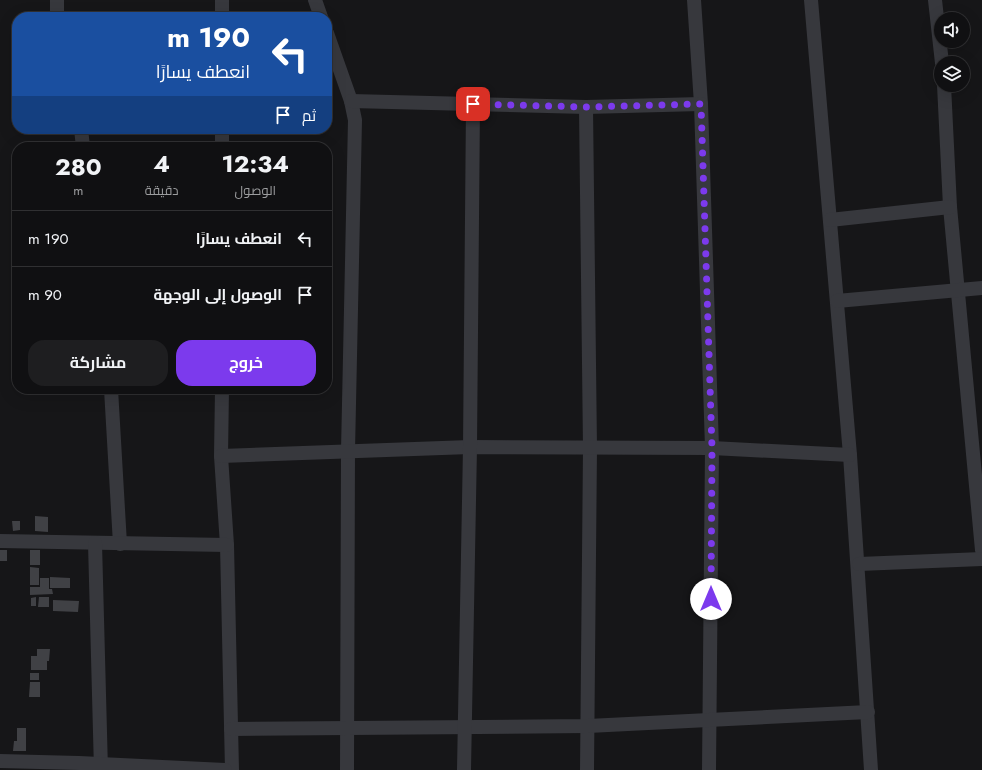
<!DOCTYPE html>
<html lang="ar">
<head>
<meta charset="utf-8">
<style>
  body { margin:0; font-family:Jost,Cairo,sans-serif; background:#1e1e20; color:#f1f3f6; direction:rtl; height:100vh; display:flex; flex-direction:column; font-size:15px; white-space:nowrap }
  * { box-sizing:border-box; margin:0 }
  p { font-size:13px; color:#9c9d9f }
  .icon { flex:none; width:22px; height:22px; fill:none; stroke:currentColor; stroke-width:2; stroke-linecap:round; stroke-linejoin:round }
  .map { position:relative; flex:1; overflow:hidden; direction:ltr }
  .sheet { position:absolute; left:12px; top:142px; width:320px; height:252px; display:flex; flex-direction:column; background:#101012; border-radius:16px; box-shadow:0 4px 16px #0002,0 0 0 1px #303032; direction:rtl }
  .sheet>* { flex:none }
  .top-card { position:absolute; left:12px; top:12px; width:320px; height:122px; border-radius:16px; box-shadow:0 4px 16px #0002,0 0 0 1px #303032; direction:rtl; background:#1a4fa0; color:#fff; overflow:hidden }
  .fabs { position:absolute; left:934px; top:12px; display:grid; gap:8px }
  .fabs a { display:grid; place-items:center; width:36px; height:36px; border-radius:50%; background:#101012; box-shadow:0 4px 16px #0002,0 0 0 1px #303032; font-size:20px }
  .pin { position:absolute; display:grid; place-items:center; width:34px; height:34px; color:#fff; margin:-17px; border-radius:8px; box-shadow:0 2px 6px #0006 }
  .me { position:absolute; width:44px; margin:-22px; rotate:0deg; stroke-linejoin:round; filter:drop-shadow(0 0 3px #0008) }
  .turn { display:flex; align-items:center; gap:14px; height:84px; padding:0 16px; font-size:18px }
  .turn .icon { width:52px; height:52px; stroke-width:2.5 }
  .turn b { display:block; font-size:28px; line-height:34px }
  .then { display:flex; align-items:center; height:38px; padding:0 16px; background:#0003; gap:8px; font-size:15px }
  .eta { display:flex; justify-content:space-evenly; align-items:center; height:68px; text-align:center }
  .eta b { font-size:24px; font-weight:700; line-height:28px }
  .action { display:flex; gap:8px; margin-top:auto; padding:8px 16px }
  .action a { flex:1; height:46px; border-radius:16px; background:#7c3aed; color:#fff; font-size:16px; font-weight:700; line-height:46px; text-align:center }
  .action a+a { background:#1e1e20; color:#f1f3f6 }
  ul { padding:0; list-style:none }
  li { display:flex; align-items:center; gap:12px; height:56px; padding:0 16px; border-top:1px solid #303032 }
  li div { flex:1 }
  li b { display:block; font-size:15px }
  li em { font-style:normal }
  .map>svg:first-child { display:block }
  .building { fill:#404145 }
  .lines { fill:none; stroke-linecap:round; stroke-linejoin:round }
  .street { stroke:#37383d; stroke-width:14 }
  .route { stroke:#7c3aed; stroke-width:7; stroke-dasharray:0 12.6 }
</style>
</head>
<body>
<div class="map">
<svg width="982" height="770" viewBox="0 0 982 770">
  <rect width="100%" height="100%" fill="#161618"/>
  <!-- building -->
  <g class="building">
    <path d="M35,516L48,517V532L35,531Z"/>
    <path d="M12,521H20V530L13,531Z"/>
    <rect x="0" y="550" width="7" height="11"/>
    <rect x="30" y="550" width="10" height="15"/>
    <path d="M30,567L39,568V585H30Z"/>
    <path d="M50,577L70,578V588H50Z"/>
    <path d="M40,578H49V589H52L53,594L30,595V587H40Z"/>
    <path d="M36,597V606H31V598Z"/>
    <path d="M39,597H49V607H38Z"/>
    <path d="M53,600L79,601L78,612L53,611Z"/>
    <path d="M37,649H50L49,661H47V670H31V656H37Z"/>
    <rect x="30" y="673" width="9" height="7"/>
    <path d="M30,682H40V697H29Z"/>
    <path d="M17,728H26V751H13L14,741H17Z"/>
  </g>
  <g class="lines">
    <!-- street -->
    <g class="street">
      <path d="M57,0V17"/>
      <path d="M315,0L321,17"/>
      <path d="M694,0L701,104L712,448L709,770"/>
      <path d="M811,0L850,455L871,770"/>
      <path d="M935,0L942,63"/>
      <path d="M222,17V0"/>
      <path d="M327,33L351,101L355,120L348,451L347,770"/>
      <path d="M944,85L950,207L982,550"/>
      <path d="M351,101L586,107L701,104"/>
      <path d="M586,107L590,448L587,770"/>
      <path d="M81,129L83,147"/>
      <path d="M222,147V129"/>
      <path d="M830,220L950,207"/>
      <path d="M837,301L982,288"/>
      <path d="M111,389L120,544"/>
      <path d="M222,389L221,456L227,545L232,770"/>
      <path d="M221,456L470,447L712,448L850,455"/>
      <path d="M0,541L227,545"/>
      <path d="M95,543L101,770"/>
      <path d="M859,564L982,559"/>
      <path d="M231,729L588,726L868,712"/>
      <path d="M0,761L79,763L225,770"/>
      <path d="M464,770L470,447L473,104"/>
    </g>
  </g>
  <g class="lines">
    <!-- route -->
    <path class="route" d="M473,104L586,107L701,104L712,448L711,599"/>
  </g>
</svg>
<div class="fabs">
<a><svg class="icon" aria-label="sound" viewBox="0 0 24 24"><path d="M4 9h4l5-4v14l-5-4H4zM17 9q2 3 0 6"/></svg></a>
<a><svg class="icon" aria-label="layers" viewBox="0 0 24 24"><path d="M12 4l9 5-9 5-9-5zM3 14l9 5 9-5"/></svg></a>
</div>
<div class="pin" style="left:473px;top:104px;background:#d93025"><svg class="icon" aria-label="arrive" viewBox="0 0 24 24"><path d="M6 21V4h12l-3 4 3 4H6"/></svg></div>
<svg class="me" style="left:711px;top:599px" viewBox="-20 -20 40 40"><circle r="19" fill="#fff"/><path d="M0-13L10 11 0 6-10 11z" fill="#7c3aed"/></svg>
<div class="top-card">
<div class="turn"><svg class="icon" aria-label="left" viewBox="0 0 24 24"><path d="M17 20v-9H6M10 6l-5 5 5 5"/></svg><div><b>190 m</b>انعطف يسارًا</div></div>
<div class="then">ثم<svg class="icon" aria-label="arrive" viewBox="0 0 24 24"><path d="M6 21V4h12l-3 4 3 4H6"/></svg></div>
</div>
<section class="sheet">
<div class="eta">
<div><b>12:34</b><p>الوصول</p></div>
<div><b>4</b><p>دقيقة</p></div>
<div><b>280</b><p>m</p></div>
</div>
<ul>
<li><svg class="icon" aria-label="left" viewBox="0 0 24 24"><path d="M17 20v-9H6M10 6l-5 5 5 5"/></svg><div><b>انعطف يسارًا</b></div><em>190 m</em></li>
<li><svg class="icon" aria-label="arrive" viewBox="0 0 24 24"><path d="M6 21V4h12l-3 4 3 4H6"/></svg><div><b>الوصول إلى الوجهة</b></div><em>90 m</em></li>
</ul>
<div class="action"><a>خروج</a><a>مشاركة</a></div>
</section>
</div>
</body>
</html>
